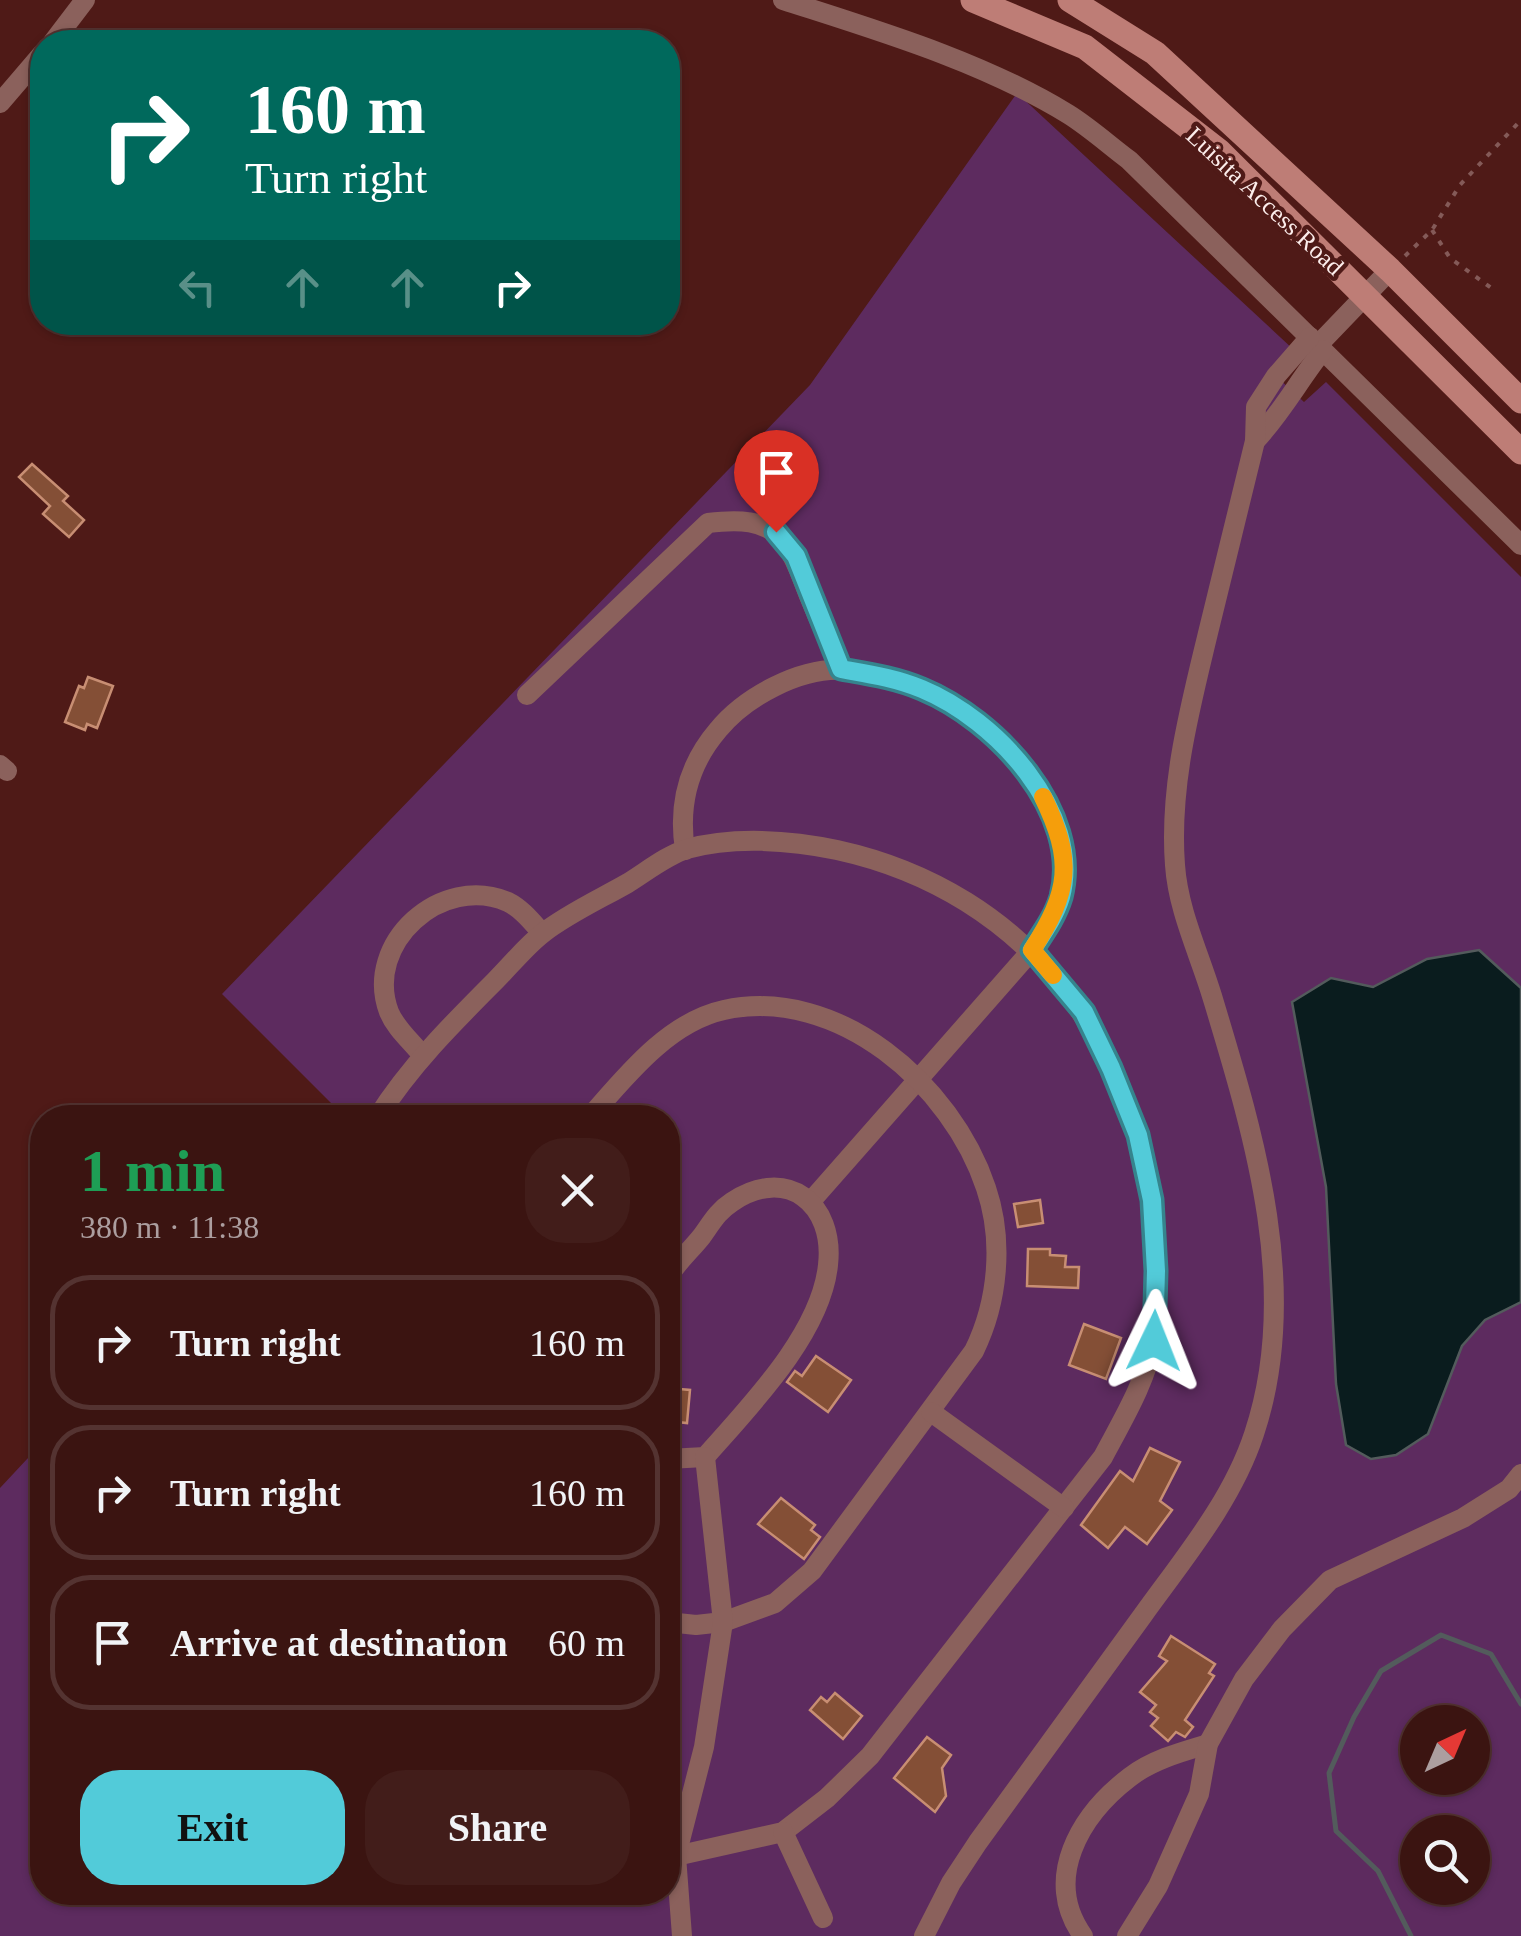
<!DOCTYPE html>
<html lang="en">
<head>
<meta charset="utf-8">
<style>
  body { margin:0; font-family:Georgia,serif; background:#421d1a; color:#f1f3f6; height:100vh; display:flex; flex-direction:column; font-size:38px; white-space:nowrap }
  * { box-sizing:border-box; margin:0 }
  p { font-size:32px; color:#ac9e9f }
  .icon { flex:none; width:55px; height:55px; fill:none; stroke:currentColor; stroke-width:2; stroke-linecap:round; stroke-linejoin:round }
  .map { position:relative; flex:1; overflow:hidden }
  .details { position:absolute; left:30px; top:1105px; width:650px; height:800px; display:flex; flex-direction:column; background:#3b1411; border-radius:40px; box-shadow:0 2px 8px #0004,0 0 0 2px #543331 }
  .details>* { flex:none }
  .top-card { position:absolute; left:30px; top:30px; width:650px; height:305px; border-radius:40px; box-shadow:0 2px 8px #0004,0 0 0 2px #543331; background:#00695c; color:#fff; overflow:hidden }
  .needle { width:65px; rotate:44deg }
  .fabs { position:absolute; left:1400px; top:1705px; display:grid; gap:20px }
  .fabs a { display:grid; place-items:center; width:90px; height:90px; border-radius:50%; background:#3b1411; box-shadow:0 2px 8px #0004,0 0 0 2px #543331; font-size:50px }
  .pin { position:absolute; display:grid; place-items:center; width:85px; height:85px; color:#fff; margin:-102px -42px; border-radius:50% 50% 50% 0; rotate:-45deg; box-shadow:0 0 10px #0007 }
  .pin .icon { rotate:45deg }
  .me { position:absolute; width:110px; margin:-55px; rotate:2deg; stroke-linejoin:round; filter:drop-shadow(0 0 8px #0008) }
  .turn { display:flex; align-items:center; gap:35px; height:210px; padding:0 50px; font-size:45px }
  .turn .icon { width:130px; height:130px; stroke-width:2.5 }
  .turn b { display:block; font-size:70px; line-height:85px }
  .lanes { display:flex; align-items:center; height:95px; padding:0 50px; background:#0003; justify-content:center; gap:50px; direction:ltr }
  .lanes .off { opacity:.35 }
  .round { display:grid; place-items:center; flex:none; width:105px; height:105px; border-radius:40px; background:#421d1a }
  .headline { display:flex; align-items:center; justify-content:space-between; height:170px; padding:0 50px }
  h1 { font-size:60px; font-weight:600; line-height:75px; color:#1e9e55 }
  .cta { display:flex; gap:20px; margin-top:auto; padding:20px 50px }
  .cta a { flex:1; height:115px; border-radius:40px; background:#52cbd9; color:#111; font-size:40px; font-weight:600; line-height:115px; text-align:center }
  .cta a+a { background:#421d1a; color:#f1f3f6 }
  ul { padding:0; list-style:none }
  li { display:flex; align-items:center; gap:30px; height:135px; margin:0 20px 15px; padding:0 30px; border:5px solid #543331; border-radius:40px }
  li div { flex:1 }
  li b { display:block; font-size:38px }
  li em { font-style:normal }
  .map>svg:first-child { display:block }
  .green { fill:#5d2b5f; fill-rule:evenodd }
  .water { fill:#0a1c1e; stroke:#535b5c; stroke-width:2.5 }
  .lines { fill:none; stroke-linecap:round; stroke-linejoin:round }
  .stream { stroke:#535b5c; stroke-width:5 }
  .building { fill:#844f36; stroke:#c88e73; stroke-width:2.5 }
  .path { stroke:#845a58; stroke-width:4; stroke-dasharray:5 8; stroke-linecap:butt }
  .minor { stroke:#8b615c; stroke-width:20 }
  .secondary { stroke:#be7d76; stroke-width:25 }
  .route-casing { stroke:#35848d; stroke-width:25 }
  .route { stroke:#52cbd9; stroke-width:18 }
  .slow { stroke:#f59e0b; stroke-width:18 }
  .labels { text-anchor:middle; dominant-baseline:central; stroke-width:9; stroke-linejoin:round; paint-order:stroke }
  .street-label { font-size:25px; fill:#fcedeb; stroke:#4f1a17 }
</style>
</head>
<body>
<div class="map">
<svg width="1521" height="1936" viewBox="0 0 1521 1936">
  <rect width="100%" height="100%" fill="#4f1a17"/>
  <!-- green -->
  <path class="green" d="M1017,93L1294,350L1276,376L1304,402L1326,382L1521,577V1936H0V1488L42,1443V1892H668V1118L345,1117L222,994L810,385ZM1418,1722H1472V1778H1418ZM1418,1832H1472V1888H1418Z"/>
  <!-- water -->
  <path class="water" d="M1479,950L1521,988V1302L1485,1320L1462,1346L1428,1434L1396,1455L1371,1459L1346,1445L1336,1384L1326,1187L1292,1002L1331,978L1373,987L1427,959Z"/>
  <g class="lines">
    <!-- stream -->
    <path class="stream" d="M1411,1936L1378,1871L1336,1831L1329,1773L1354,1717L1381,1671L1441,1635L1491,1654L1521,1704"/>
  </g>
  <!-- building -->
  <g class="building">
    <path d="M32,464L68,496L63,501L84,520L69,537L43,514L50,506L19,477Z"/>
    <path d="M88,677L113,686L97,728L87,724L85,730L65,722L79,686L84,688Z"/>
    <path d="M1040,1200L1043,1223L1018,1227L1014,1204Z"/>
    <path d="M1028,1249H1050V1255L1066,1256L1065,1267H1079L1078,1288L1027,1286Z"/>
    <path d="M1084,1324L1121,1338L1106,1379L1069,1365Z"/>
    <path d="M816,1356L851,1380L828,1412L787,1382L795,1371L802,1376Z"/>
    <path d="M668,1388L690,1390L687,1423L668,1421Z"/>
    <path d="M1150,1448L1180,1462L1160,1501L1172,1510L1147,1544L1125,1527L1108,1548L1081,1525L1120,1471L1133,1481Z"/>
    <path d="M781,1498L815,1525L811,1530L820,1537L804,1559L758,1524Z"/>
    <path d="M1171,1636L1215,1664L1209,1673L1214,1676L1185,1720L1193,1727L1185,1737L1176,1732L1168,1741L1151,1726L1158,1718L1150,1712L1156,1705L1140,1692L1167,1661L1159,1656Z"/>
    <path d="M835,1693L862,1716L843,1739L810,1710L821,1697L827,1702Z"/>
    <path d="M927,1737L951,1755L942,1768L946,1796L935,1812L894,1778Z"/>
  </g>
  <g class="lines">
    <!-- path -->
    <g class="path">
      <path d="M1432,230L1450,258L1494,290"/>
      <path d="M1405,256L1432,230L1460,185L1521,120"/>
    </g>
    <!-- minor -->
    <g class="minor">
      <path d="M783,0C879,31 981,61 1068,114C1089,127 1109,145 1129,160L1521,545"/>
      <path d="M53,42L85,0"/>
      <path d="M0,103L42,54"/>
      <path d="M1318,345L1390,270"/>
      <path d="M1255,441C1281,414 1299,380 1323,350"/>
      <path d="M527,695L708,523C777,514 787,537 809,596C819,620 830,645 841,669"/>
      <path d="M0,765L7,771"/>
      <path d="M685,850C678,805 688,765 718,730C745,697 800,667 844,670C938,675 1064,765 1064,867C1064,900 1049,923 1032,950L812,1200"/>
      <path d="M422,1055C411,1041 396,1029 389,1012C363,943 442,873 508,902C522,909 532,922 542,933"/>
      <path d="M377,1118C410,1066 452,1024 495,981C511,965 526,946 543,933C569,913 600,899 628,883C646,872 667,855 687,849C733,836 791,840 837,850C1029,892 1144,1049 1155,1241C1157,1273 1159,1308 1154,1339C1147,1380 1122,1421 1103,1457L870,1756L827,1798L783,1832L676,1856L668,1854"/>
      <path d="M589,1118C625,1077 668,1022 724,1010C838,985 952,1085 986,1188C1004,1241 998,1302 974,1351L812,1571L775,1603L723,1622L696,1625L668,1622"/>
      <path d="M668,1277C678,1261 691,1250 702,1236C712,1222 718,1211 732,1202C787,1165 835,1204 828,1265C821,1334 749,1407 705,1457L668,1459"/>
      <path d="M931,1412L1064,1508"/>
      <path d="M783,1832L823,1918"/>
      <path d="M682,1936L676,1856L704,1747L723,1622L705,1457"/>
      <path d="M924,1936L951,1883L978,1842C1033,1766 1088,1690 1143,1615C1184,1558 1232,1501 1254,1434C1302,1290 1254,1135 1212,996C1199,953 1178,910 1175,865C1169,786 1190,708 1208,633C1224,569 1239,505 1255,441L1256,407L1276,376L1310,337"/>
      <path d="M1083,1936C1042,1879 1080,1815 1130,1777C1152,1760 1181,1752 1208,1744"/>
      <path d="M1127,1936L1158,1886L1199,1794L1208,1744L1244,1679L1282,1629L1330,1580L1463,1518L1509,1489L1521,1474"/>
    </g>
    <!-- secondary -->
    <g class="secondary">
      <path d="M973,0L1085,47L1219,151L1521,452"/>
      <path d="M1070,0L1155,53L1390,270L1521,401"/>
    </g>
  </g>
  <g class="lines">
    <!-- route casing -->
    <g class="route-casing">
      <path id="route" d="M776,532L796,556L841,669C869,674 896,678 922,689C995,719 1083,812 1061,897C1055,917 1043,933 1032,950L1084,1012L1111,1068L1138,1135L1152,1200L1156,1271L1154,1341"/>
    </g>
    <!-- route -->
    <use href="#route" class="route"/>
    <!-- slow -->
    <path class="slow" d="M1043,797C1074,861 1070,891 1032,950L1053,975"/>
  </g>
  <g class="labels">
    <!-- street labels -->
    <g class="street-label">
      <text transform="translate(1265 201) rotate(43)">Luisita Access Road</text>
    </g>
  </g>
</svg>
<div class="fabs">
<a><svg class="needle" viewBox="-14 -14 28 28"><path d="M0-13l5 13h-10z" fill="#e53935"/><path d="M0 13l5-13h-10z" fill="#ac9e9f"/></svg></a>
<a><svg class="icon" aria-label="search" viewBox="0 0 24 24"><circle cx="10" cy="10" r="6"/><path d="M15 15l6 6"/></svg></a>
</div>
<div class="pin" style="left:776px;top:532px;background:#d93025"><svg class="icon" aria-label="arrive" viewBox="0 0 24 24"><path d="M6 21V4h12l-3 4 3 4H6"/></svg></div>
<svg class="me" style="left:1154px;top:1341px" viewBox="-20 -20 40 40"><path d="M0-17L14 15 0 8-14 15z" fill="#52cbd9" stroke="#fff" stroke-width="4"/></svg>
<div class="top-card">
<div class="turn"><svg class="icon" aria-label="right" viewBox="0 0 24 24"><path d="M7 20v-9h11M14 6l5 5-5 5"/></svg><div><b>160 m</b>Turn right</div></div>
<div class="lanes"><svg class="icon off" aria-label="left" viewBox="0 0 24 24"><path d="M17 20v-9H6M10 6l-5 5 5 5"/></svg><svg class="icon off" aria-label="ahead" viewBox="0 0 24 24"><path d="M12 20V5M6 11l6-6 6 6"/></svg><svg class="icon off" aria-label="ahead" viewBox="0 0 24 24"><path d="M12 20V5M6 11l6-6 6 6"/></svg><svg class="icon" aria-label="right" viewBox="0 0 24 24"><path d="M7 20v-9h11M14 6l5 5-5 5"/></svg></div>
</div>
<section class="details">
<div class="headline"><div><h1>1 min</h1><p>380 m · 11:38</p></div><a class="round"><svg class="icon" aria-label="close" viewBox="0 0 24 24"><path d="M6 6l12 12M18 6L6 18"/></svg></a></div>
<ul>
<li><svg class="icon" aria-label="right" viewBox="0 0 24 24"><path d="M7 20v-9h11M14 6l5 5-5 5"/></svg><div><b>Turn right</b></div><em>160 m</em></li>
<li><svg class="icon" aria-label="right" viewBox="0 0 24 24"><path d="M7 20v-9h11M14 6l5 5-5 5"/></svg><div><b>Turn right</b></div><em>160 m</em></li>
<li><svg class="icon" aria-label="arrive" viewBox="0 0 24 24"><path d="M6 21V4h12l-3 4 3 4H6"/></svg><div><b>Arrive at destination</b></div><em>60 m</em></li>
</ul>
<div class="cta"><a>Exit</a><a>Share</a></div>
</section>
</div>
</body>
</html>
